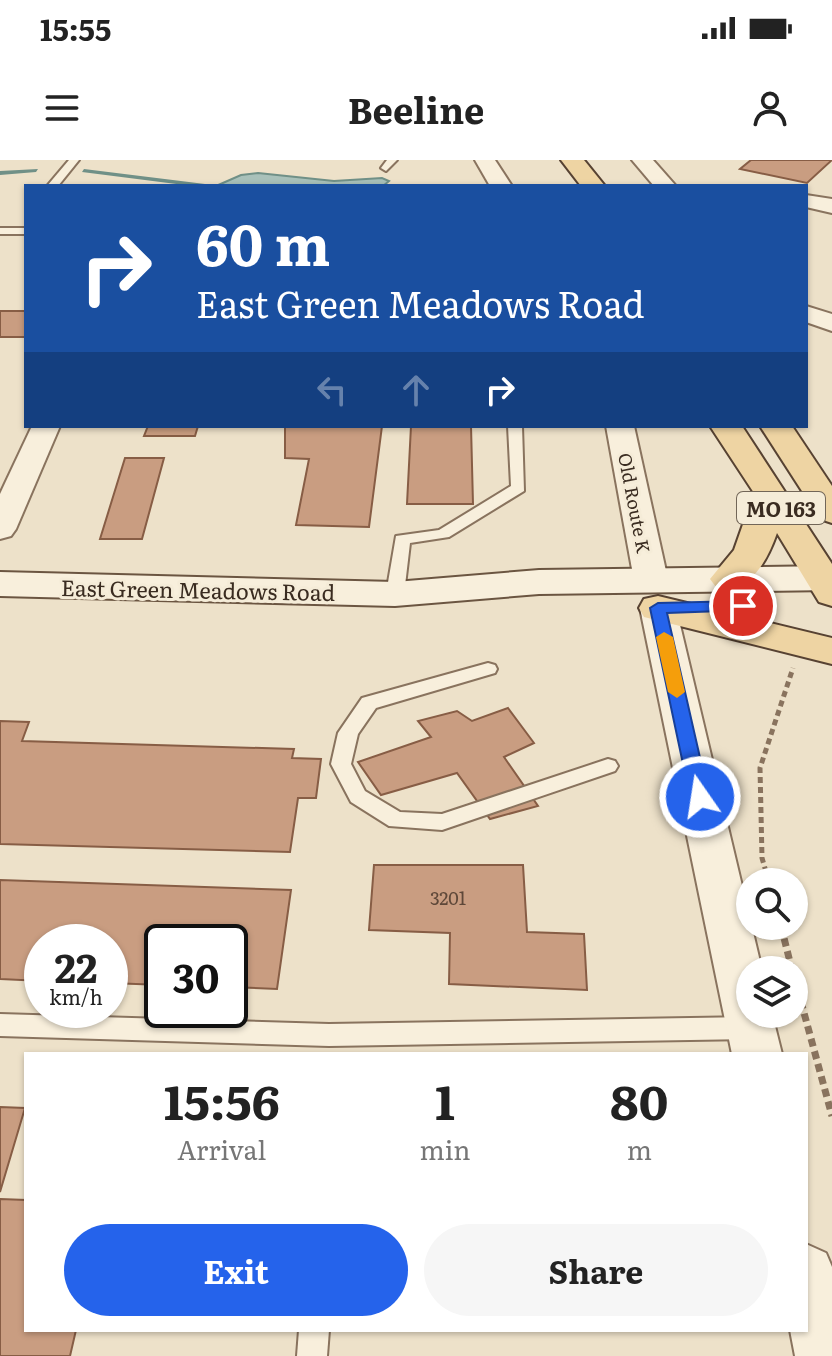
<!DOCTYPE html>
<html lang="en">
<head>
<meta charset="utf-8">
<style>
  body { margin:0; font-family:Literata,serif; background:#f6f6f6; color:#222; height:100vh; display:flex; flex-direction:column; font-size:30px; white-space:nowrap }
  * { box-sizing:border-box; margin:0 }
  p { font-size:26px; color:#767676 }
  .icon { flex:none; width:44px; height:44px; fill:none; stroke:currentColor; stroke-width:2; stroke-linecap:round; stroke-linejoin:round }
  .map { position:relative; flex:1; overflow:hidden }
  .panel { position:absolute; left:24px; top:892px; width:784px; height:280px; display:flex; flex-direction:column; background:#fff; border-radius:0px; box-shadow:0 2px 6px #0004 }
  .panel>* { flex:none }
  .hud { position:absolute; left:24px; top:24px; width:784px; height:244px; border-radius:0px; box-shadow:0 2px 6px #0004; background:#1a4fa0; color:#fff; overflow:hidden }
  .tools { position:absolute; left:736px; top:708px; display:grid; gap:16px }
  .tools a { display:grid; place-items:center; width:72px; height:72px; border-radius:50%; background:#fff; box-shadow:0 2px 6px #0004; font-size:40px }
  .speed { position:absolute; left:24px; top:764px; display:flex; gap:16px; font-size:40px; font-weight:700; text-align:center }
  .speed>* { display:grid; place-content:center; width:104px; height:104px; border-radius:50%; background:#fff; box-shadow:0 2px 6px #0004; line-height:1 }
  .speed small { font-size:20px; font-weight:400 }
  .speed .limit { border:4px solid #111; border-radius:12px; background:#fff; color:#111 }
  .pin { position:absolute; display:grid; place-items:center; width:68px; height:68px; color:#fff; margin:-34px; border:4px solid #fff; border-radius:50%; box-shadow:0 2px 8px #0007 }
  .me { position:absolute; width:88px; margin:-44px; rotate:347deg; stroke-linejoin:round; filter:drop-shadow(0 0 6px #0008) }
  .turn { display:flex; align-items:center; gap:28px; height:168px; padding:0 40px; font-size:36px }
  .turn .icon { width:104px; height:104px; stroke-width:2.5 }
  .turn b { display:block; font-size:56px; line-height:68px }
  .lanes { display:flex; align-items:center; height:76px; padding:0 40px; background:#0003; justify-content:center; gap:40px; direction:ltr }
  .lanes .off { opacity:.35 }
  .eta { display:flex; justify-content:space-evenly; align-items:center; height:136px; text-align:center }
  .eta b { font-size:48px; font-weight:700; line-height:56px }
  .cta { display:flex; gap:16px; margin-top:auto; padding:16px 40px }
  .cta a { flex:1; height:92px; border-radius:48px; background:#2563eb; color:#fff; font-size:32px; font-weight:700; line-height:92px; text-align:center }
  .cta a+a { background:#f6f6f6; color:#222 }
  .status { display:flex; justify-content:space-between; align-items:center; height:56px; padding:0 40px; background:#fff; direction:ltr }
  .status svg { height:22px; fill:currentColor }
  header { display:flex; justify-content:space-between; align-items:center; height:104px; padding:0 40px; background:#fff; font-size:36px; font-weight:700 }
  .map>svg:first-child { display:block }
  .water { fill:#a9c1ba; stroke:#709087; stroke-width:2 }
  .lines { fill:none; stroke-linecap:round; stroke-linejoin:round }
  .stream { fill:#709087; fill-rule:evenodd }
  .building { fill:#c99d81; stroke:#875d45; stroke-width:2 }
  .lane-casing { stroke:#89735e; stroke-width:4 }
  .street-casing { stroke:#89735e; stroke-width:4 }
  .secondary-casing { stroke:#6b5541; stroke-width:4 }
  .primary-casing { stroke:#574232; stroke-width:4 }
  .path-far1 { stroke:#89735e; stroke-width:5; stroke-dasharray:6 4; stroke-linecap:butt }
  .path { stroke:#89735e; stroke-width:7; stroke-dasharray:8 5; stroke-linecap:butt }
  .lane { fill:#f8efdc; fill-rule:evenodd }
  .street { fill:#f8efdc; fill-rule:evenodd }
  .secondary { fill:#f8efdc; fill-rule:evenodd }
  .primary { fill:#eed4a3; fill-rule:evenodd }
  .route { fill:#2563eb; stroke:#184099; stroke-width:2 }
  .slow { fill:#f59e0b }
  .labels { text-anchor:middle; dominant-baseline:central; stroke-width:6; stroke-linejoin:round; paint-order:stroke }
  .far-street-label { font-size:18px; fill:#3a2c21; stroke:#f5ecd8 }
  .number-label { font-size:18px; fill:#5e4839 }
  .shield { fill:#f5ecd8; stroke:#726658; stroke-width:2 }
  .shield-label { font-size:20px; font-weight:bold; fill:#3a2c21 }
  .street-label { font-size:22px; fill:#3a2c21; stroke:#f5ecd8 }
</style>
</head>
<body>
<div class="status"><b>15:55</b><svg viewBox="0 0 49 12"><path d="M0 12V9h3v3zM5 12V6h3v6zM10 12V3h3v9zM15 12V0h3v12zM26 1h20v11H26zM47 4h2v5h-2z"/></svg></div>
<header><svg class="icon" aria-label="menu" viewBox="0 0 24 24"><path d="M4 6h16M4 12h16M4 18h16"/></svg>Beeline<svg class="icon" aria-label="person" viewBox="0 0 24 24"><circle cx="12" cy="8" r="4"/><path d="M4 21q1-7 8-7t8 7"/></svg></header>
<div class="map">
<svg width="832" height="1196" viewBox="0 0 832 1196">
  <rect width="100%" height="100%" fill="#ede1c9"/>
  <!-- water -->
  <path class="water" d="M258,13L334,21L382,18L389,21L383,26H216L241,15Z"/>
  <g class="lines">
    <!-- stream -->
    <g class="stream">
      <path d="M38,9L36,12L0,15V11Z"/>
      <path d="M84,9L205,24L208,26H192L82,12Z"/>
    </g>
  </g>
  <!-- building -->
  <g class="building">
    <path d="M751,0H832L807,23L740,9Z"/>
    <rect x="0" y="151" width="26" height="26"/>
    <path d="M148,266H198L195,276H144Z"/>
    <path d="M285,266H382L369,367L296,365L309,299L285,298Z"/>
    <path d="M403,266H471L473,344H407L411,266Z"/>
    <path d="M125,298H164L142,379H100Z"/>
    <path d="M508,548L534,583L504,597L538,646L490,659L457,613L381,635L358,602L431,577L418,561L457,551L472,561Z"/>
    <path d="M0,561L29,562L22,581L294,589L292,598L321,599L316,638H298L290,692L0,684Z"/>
    <path d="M374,705H523L527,772L584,774L587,830L449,824L450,773L369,770Z"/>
    <path d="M0,720L291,730L277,829L230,827V782H162V825L110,823V782H42V821L0,819Z"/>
    <path d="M0,947L25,948L0,1032Z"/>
    <path d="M0,1039L26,1040V1170H76L70,1196H0Z"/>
  </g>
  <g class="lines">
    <!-- lane casing -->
    <g class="lane-casing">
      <g id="lane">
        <path d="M69,0H79L58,26H47Z"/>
        <path d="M387,0H397L386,11L381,8Z"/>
        <rect x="0" y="68" width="26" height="6"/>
        <path d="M508,266H522L524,331L449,377L410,383L404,434L401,438H389L386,434L396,376L439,370L511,326Z"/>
        <path d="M488,503L495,505L497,509L495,513L376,548L358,574L351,604L365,631L400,652L442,654L608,599L615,601L618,606L615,611L442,670L389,666L351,642L331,604L338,573L362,538Z"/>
        <path d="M0,854L329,864L751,857L760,860L763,868L760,876L751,879L329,886L0,876Z"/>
        <path d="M299,1170H329L327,1196H297Z"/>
      </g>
    </g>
    <!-- street casing -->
    <g class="street-casing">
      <g id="street">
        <path d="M475,0H495L512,26H490Z"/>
        <path d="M632,0H653L676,26H654Z"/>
        <path d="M806,35L832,39V53L806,47Z"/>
        <path d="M806,146L832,154V171L806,162Z"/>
        <path d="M32,266H60L16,369L11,376L0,379V334Z"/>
        <path d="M606,266H634L668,420L663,428L651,431L639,428L634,420Z"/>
        <path d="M658,437L670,440L676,448L762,810H750V854H772L782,894H732L640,448L646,440Z"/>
        <path d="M806,1084L826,1093L832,1107V1196H795L790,1170H806Z"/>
      </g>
    </g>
    <!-- secondary casing -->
    <g class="secondary-casing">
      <path id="secondary" d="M832,406V430L539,434L395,446L0,436V412L395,422L539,410Z"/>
    </g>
    <!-- primary casing -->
    <g class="primary-casing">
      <g id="primary">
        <path d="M561,0H584L605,26H581Z"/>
        <path d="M710,266H742L832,404V446L819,442L777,373C767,401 749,436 716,427L710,419L734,390L754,333Z"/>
        <path d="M760,266H792L832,326V363L820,359Z"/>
        <path d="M658,436L832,478V504L644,457L639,448L644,439Z"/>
      </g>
    </g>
    <!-- path-far1 -->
    <path class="path-far1" d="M769,722L762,698L760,608L793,508"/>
    <!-- path -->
    <g class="path">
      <path d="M781,766L792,810"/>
      <path d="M794,816L832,956"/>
    </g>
    <!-- lane -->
    <use href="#lane" class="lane"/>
    <!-- street -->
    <use href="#street" class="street"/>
    <!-- secondary -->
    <use href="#secondary" class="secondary"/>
    <!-- primary -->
    <use href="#primary" class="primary"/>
  </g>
  <!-- route -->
  <path class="route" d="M743,441L749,443V450L667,453L709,637L700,644L690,637L650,448L658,443Z"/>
  <!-- slow -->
  <path class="slow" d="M664,472L673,477L685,532L677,538L668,532L656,477Z"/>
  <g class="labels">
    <!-- far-street labels -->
    <g class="far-street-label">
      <text transform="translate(635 343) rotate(79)">Old Route K</text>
    </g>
    <!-- number labels -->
    <g class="number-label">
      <text x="448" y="737">3201</text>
    </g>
    <!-- shield labels -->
    <rect class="shield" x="737" y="332" width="88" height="32" rx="6"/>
    <g class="shield-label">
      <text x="781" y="348">MO 163</text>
    </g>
    <!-- street labels -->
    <g class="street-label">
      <text transform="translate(198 429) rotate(1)">East Green Meadows Road</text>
    </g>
  </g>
</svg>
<div class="tools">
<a><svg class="icon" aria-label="search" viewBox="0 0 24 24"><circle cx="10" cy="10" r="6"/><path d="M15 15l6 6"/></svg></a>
<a><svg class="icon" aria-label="layers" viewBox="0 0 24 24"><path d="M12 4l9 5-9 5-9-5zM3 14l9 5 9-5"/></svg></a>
</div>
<div class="speed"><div>22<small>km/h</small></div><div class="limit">30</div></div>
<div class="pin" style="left:743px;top:446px;background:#d93025"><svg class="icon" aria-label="arrive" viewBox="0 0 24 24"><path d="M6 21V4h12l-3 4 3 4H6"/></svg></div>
<svg class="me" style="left:700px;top:637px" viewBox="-20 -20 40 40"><circle r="17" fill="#2563eb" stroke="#fff" stroke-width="3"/><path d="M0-11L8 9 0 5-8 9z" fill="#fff"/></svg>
<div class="hud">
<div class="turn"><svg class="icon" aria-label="right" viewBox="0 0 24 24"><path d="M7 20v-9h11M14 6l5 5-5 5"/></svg><div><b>60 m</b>East Green Meadows Road</div></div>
<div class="lanes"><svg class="icon off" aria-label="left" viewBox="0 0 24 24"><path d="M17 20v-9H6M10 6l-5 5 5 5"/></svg><svg class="icon off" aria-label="ahead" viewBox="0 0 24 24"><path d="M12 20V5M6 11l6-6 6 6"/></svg><svg class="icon" aria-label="right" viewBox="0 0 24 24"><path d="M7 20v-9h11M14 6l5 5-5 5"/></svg></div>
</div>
<section class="panel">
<div class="eta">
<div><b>15:56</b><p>Arrival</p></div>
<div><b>1</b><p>min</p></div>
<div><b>80</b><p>m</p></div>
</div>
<div class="cta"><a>Exit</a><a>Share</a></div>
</section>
</div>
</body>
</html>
